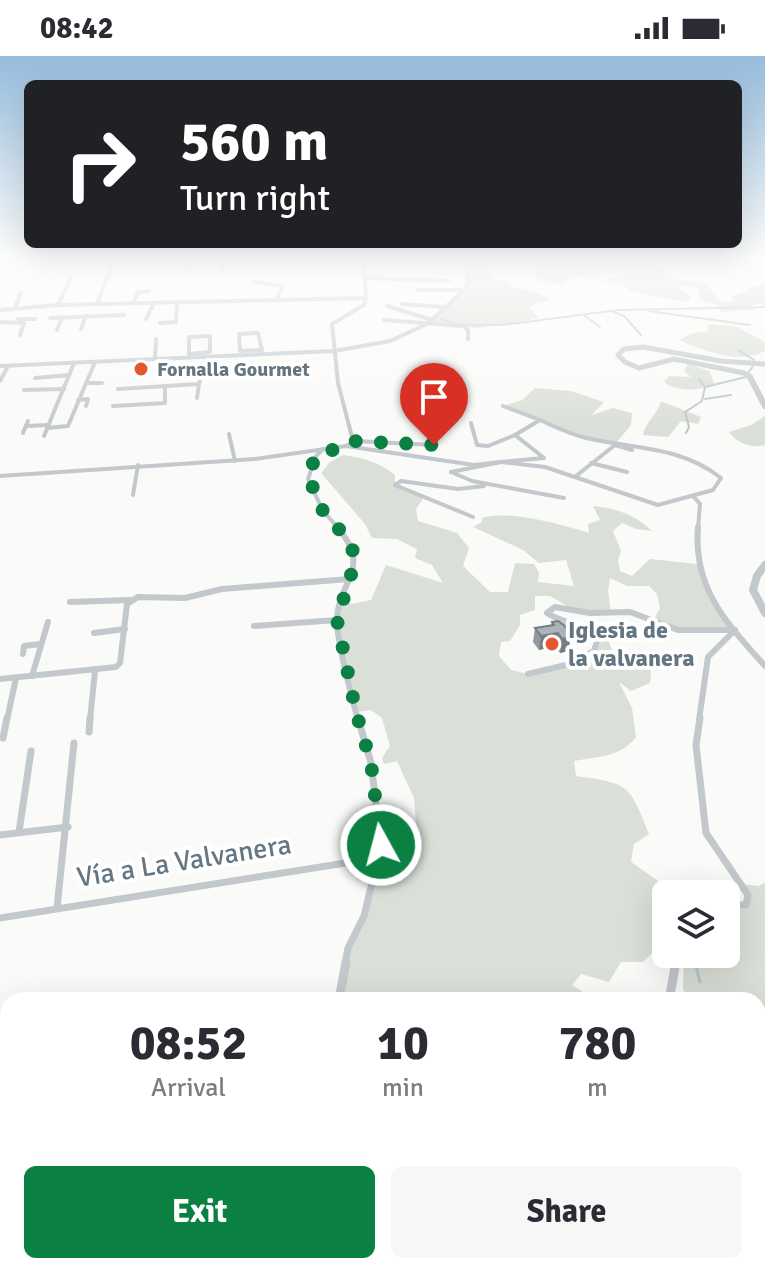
<!DOCTYPE html>
<html lang="en">
<head>
<meta charset="utf-8">
<style>
  body { margin:0; font-family:Signika,sans-serif; background:#f7f7f7; color:#2b2b33; height:100vh; display:flex; flex-direction:column; font-size:30px; white-space:nowrap }
  * { box-sizing:border-box; margin:0 }
  p { font-size:26px; color:#7c7c81 }
  .icon { flex:none; width:44px; height:44px; fill:none; stroke:currentColor; stroke-width:2; stroke-linecap:round; stroke-linejoin:round }
  .map { position:relative; flex:1; overflow:hidden }
  .drawer { position:absolute; left:0px; top:936px; width:766px; height:282px; display:flex; flex-direction:column; background:#fff; border-radius:24px 24px 0 0; box-shadow:0 8px 32px #0002 }
  .drawer>* { flex:none }
  .top-card { position:absolute; left:24px; top:24px; width:718px; height:168px; border-radius:12px; box-shadow:0 8px 32px #0002; background:#202124; color:#fff; overflow:hidden }
  .tools { position:absolute; left:652px; top:824px; display:grid; gap:16px }
  .tools a { display:grid; place-items:center; width:88px; height:88px; border-radius:12px; background:#fff; box-shadow:0 8px 32px #0002; font-size:40px }
  .pin { position:absolute; display:grid; place-items:center; width:68px; height:68px; color:#fff; margin:-82px -34px; border-radius:50% 50% 50% 0; rotate:-45deg; box-shadow:0 0 8px #0007 }
  .pin .icon { rotate:45deg }
  .me { position:absolute; width:88px; margin:-44px; rotate:353deg; stroke-linejoin:round; filter:drop-shadow(0 0 6px #0008) }
  .turn { display:flex; align-items:center; gap:28px; height:168px; padding:0 24px; font-size:36px }
  .turn .icon { width:104px; height:104px; stroke-width:2.5 }
  .turn b { display:block; font-size:56px; line-height:68px }
  .eta { display:flex; justify-content:space-evenly; align-items:center; height:136px; text-align:center }
  .eta b { font-size:48px; font-weight:700; line-height:56px }
  .primary-button { display:flex; gap:16px; margin-top:auto; padding:16px 24px }
  .primary-button a { flex:1; height:92px; border-radius:12px; background:#0b8043; color:#fff; font-size:32px; font-weight:700; line-height:92px; text-align:center }
  .primary-button a+a { background:#f7f7f7; color:#2b2b33 }
  .status { display:flex; justify-content:space-between; align-items:center; height:56px; padding:0 40px; background:#fff; direction:ltr }
  .status svg { height:22px; fill:currentColor }
  .map>svg:first-child { display:block }
  .green { fill:#dadfd7 }
  .lines { fill:none; stroke-linecap:round; stroke-linejoin:round }
  .stream-far1 { stroke:#bbc7cb; stroke-width:2 }
  .stream { stroke:#bbc7cb; stroke-width:3 }
  .minor-far3 { stroke:#c3c8cc; stroke-width:4 }
  .minor-far2 { stroke:#c3c8cc; stroke-width:6 }
  .minor-far1 { stroke:#c3c8cc; stroke-width:7 }
  .minor { stroke:#c3c8cc; stroke-width:9 }
  .tertiary-far3 { stroke:#c3c8cc; stroke-width:5 }
  .tertiary-far2 { stroke:#c3c8cc; stroke-width:6 }
  .tertiary-far1 { stroke:#c3c8cc; stroke-width:8 }
  .tertiary { stroke:#c3c8cc; stroke-width:12 }
  .wall { fill:#929a9f }
  .shaded-wall { fill:#777d82 }
  .building { fill:#aab3b9; stroke:#777d82; stroke-width:2 }
  .route { stroke:#0b8043; stroke-width:14; stroke-dasharray:0 25.2 }
  .poi-dot { fill:#e4572e; stroke:#fff; stroke-width:3 }
  .labels { text-anchor:middle; dominant-baseline:central; stroke-width:8; stroke-linejoin:round; paint-order:stroke }
  .far-poi-label { font-size:20px; font-weight:bold; fill:#657683; stroke:#fff; text-anchor:start }
  .poi-label { font-size:24px; font-weight:bold; fill:#657683; stroke:#fff; text-anchor:start }
  .near-street-label { font-size:28px; fill:#657683; stroke:#fff }
</style>
</head>
<body>
<div class="status"><b>08:42</b><svg viewBox="0 0 49 12"><path d="M0 12V9h3v3zM5 12V6h3v6zM10 12V3h3v9zM15 12V0h3v12zM26 1h20v11H26zM47 4h2v5h-2z"/></svg></div>
<div class="map">
<svg width="765" height="1217" viewBox="0 0 765 1217">
  <rect width="100%" height="100%" fill="#fafaf8"/>
  <!-- green -->
  <g class="green">
    <path d="M469,203H485L494,224L508,225L514,232L531,234L549,242V245L539,246L529,252L539,262L479,272L427,268L457,241L469,225L464,215Z"/>
    <path d="M549,203H642L679,225H697L708,230L718,244L733,246L732,241L765,226V250L759,247L750,250L758,253L721,256L718,249L704,245L698,239L699,233L685,229L679,232L691,241L687,246L630,235L621,227L599,225L633,218L621,216L623,212L613,209L614,215L569,222L562,229L541,225L533,218L539,205Z"/>
    <path d="M707,268L735,270L765,286V295C738,309 705,295 679,284L690,278L708,275Z"/>
    <path d="M688,308L709,315L715,329C699,334 679,337 664,326L669,320L691,321L684,315Z"/>
    <path d="M535,332L571,335L604,346L592,359L613,352L632,357L631,369L617,386L589,382L503,350L522,344Z"/>
    <path d="M661,345L701,361L698,368L681,365L668,381L643,379C646,365 657,359 661,345Z"/>
    <path d="M765,360V389C751,393 737,387 729,376L751,369Z"/>
    <path d="M343,399C364,402 379,406 395,419V429L425,440L416,453L418,465L457,477L469,492L463,510L490,536H508L515,507L534,508L539,517L538,526L574,530L566,504L539,507L523,494L473,471L482,466V462C510,454 561,468 589,477L588,468L600,464L593,450C616,452 635,459 652,475L636,473L622,467L613,475L621,495L618,505L620,515L632,520L650,503L697,508L704,528L735,574H678L654,563L660,552L657,538L649,530H627L610,522L608,534L611,557L574,554L550,540H535V554L520,559V569L510,585L501,586L499,600L511,614L528,618L585,602L597,585L590,573L607,580L613,597L632,598L651,615L650,627L631,635L619,626L632,652L636,681C620,702 598,700 574,705L576,720C629,727 630,729 649,778L634,788L631,806L668,832L663,839L666,897L654,895L643,906H621L609,926L581,918L572,929L596,944H339L348,892L364,860L377,802H399L417,781L414,742L397,705L384,708L382,702L390,690L382,662L371,654L356,656L337,564L343,546L352,548L371,544L386,509L443,527L432,509L415,502L417,493L397,483L372,482L365,468L321,417L330,406Z"/>
    <path d="M765,826V1023L758,1020V944H692L683,934L684,899H706L735,910L726,897V849H746L747,839L742,828L759,830Z"/>
  </g>
  <g class="lines">
    <!-- stream-far1 -->
    <g class="stream-far1">
      <path d="M612,255L624,260L641,279"/>
      <path d="M649,255L750,269"/>
      <path d="M585,260L600,271"/>
      <path d="M440,262L451,267"/>
      <path d="M465,269H502L619,254L765,251"/>
      <path d="M738,294L754,304"/>
      <path d="M752,320L748,317L753,310"/>
      <path d="M699,323L705,331"/>
      <path d="M705,343L731,339"/>
      <path d="M686,377L689,371L685,356L702,345L705,331L746,321"/>
      <path d="M693,898L696,908"/>
    </g>
    <!-- stream -->
    <path class="stream" d="M695,906L700,926"/>
    <!-- minor-far3 -->
    <g class="minor-far3">
      <path d="M349,203L364,210L366,242"/>
      <path d="M189,210L191,203"/>
      <path d="M222,214L223,203"/>
      <path d="M366,222L448,225"/>
      <path d="M254,226L283,230L276,244"/>
      <path d="M418,234H464"/>
      <path d="M133,247L138,236L149,235"/>
      <path d="M97,248L113,208"/>
      <path d="M402,248L443,251"/>
      <path d="M58,249L71,222"/>
      <path d="M387,250L432,264"/>
      <path d="M15,252L21,236"/>
      <path d="M0,254L58,249L366,242"/>
      <path d="M50,262L124,259"/>
      <path d="M18,263H35"/>
      <path d="M146,263L154,247"/>
      <path d="M384,264L463,270L468,274V283"/>
      <path d="M0,266L24,267L20,279"/>
      <path d="M160,267L176,266L177,246"/>
      <path d="M81,273L86,260"/>
      <path d="M57,274L62,261"/>
      <path d="M258,277L262,294L240,295L239,278Z"/>
      <path d="M210,280V296L189,298V281Z"/>
      <path d="M155,303L156,283"/>
      <path d="M0,310L334,295L390,285L427,268L462,236L469,225L464,215L469,203"/>
      <path d="M203,314L217,313"/>
      <path d="M35,322L69,319"/>
      <path d="M0,325L8,310"/>
      <path d="M86,327H102"/>
      <path d="M118,333L199,328L207,301"/>
      <path d="M24,334L64,333"/>
      <path d="M197,342L199,328"/>
      <path d="M78,344L88,343L86,350"/>
      <path d="M113,350L165,347V330"/>
      <path d="M503,350L540,364"/>
      <path d="M540,364C555,371 570,378 586,382C634,393 681,390 721,422L713,434L658,449L545,411L501,406L544,402L515,379Z"/>
      <path d="M471,367L477,389L488,390L515,379"/>
      <path d="M26,370L48,369"/>
      <path d="M47,372L68,370L95,306"/>
      <path d="M23,377L28,365"/>
      <path d="M229,378L235,405"/>
      <path d="M44,380L74,307"/>
      <path d="M353,385L338,327L332,268L364,249L366,242"/>
      <path d="M346,390L474,409L501,406"/>
      <path d="M323,393L316,400L308,423L323,455L339,473"/>
      <path d="M591,407L627,416"/>
      <path d="M451,416L501,406"/>
      <path d="M451,416L472,425L564,442"/>
      <path d="M0,420L255,403L346,390L355,385L434,389"/>
      <path d="M576,420L615,389L632,394"/>
      <path d="M395,429L401,425L458,433L484,430"/>
      <path d="M395,429L473,461"/>
      <path d="M133,439L138,409"/>
      <path d="M694,441L700,448L698,473"/>
    </g>
    <!-- minor-far2 -->
    <g class="minor-far2">
      <path d="M337,471C374,513 337,525 337,565C337,585 352,643 358,664"/>
      <path d="M698,471C693,533 726,566 765,610"/>
      <path d="M70,546L130,544"/>
      <path d="M254,570L337,564"/>
      <path d="M94,577L125,573"/>
      <path d="M23,598L24,590L41,588"/>
      <path d="M528,618L570,608L594,595L597,585C584,565 565,569 547,557L555,551L590,557L630,556L678,574H735"/>
      <path d="M32,620L48,566"/>
      <path d="M0,623L116,611L120,607L127,548L138,541L185,542L222,533L349,523"/>
      <path d="M7,664L16,622"/>
      <path d="M90,664L95,615"/>
      <path d="M699,664L708,601L735,574"/>
    </g>
    <!-- minor-far1 -->
    <g class="minor-far1">
      <path d="M700,662L696,689L706,777L748,839L746,849H726"/>
      <path d="M89,676L90,662"/>
      <path d="M3,682L7,662"/>
      <path d="M19,776L31,695"/>
      <path d="M0,779L68,771"/>
      <path d="M57,852L74,687"/>
      <path d="M666,856L663,838L668,832L692,829L714,838"/>
      <path d="M0,862L377,802"/>
      <path d="M345,908L348,892L364,860L381,789L371,707L358,662"/>
      <path d="M675,908L676,898"/>
    </g>
    <!-- minor -->
    <g class="minor">
      <path d="M339,944L346,906"/>
      <path d="M669,944L676,906"/>
      <path d="M4,1143L8,1117"/>
      <path d="M438,1210L439,1217"/>
    </g>
    <!-- tertiary-far3 -->
    <path class="tertiary-far3" d="M751,323L744,317L674,303L639,312L625,306L618,299L624,293L643,291L721,305L765,308"/>
    <!-- tertiary-far2 -->
    <path class="tertiary-far2" d="M750,321L765,350"/>
    <!-- tertiary-far1 -->
    <path class="tertiary-far1" d="M765,509L757,520L753,534L765,557"/>
    <!-- tertiary -->
    <g class="tertiary">
      <path d="M0,1144L8,1142"/>
      <path d="M758,1181L765,1183"/>
      <path d="M97,1210V1217"/>
      <path d="M507,1217L546,1210"/>
    </g>
  </g>
  <!-- wall -->
  <path class="wall" d="M552,566L565,570L568,595L560,597L555,590L539,594L533,586L535,572L551,569Z"/>
  <!-- shaded-wall -->
  <g class="shaded-wall">
    <path d="M558,577L555,590L539,594L541,580Z"/>
    <path d="M571,581L568,595L560,597L562,583Z"/>
  </g>
  <!-- building -->
  <path class="building" d="M558,565L565,570L571,581L562,583L558,577L541,580L535,572L554,569L552,566Z"/>
  <!-- sky -->
  <linearGradient id="sky" x2="0" y2="1"><stop stop-color="#96bcdc"/><stop offset="0.54" stop-color="#fdfdfc"/><stop offset="1" stop-color="#fdfdfc" stop-opacity="0"/></linearGradient>
  <rect width="765" height="374" fill="url(#sky)"/>
  <g class="lines">
    <!-- route -->
    <path class="route" d="M381,789L371,707L356,656L337,564L354,509V497L345,480L323,455L308,420C319,384 332,402 353,385L434,389"/>
  </g>
  <!-- markers -->
  <g class="poi-dot">
    <circle cx="141" cy="313" r="8"/>
    <circle cx="552" cy="588" r="8"/>
  </g>
  <g class="labels">
    <!-- far-poi labels -->
    <g class="far-poi-label">
      <text x="157" y="313">Fornalla Gourmet</text>
    </g>
    <!-- poi labels -->
    <g class="poi-label">
      <text x="568" y="574">Iglesia de<tspan x="568" dy="28">la valvanera</tspan></text>
    </g>
    <!-- near-street labels -->
    <g class="near-street-label">
      <text transform="translate(184 805) rotate(-9)">Vía a La Valvanera</text>
    </g>
  </g>
</svg>
<div class="tools">
<a><svg class="icon" aria-label="layers" viewBox="0 0 24 24"><path d="M12 4l9 5-9 5-9-5zM3 14l9 5 9-5"/></svg></a>
</div>
<div class="pin" style="left:434px;top:389px;background:#d93025"><svg class="icon" aria-label="arrive" viewBox="0 0 24 24"><path d="M6 21V4h12l-3 4 3 4H6"/></svg></div>
<svg class="me" style="left:381px;top:789px" viewBox="-20 -20 40 40"><circle r="17" fill="#0b8043" stroke="#fff" stroke-width="3"/><path d="M0-11L8 9 0 5-8 9z" fill="#fff"/></svg>
<div class="top-card">
<div class="turn"><svg class="icon" aria-label="right" viewBox="0 0 24 24"><path d="M7 20v-9h11M14 6l5 5-5 5"/></svg><div><b>560 m</b>Turn right</div></div>
</div>
<section class="drawer">
<div class="eta">
<div><b>08:52</b><p>Arrival</p></div>
<div><b>10</b><p>min</p></div>
<div><b>780</b><p>m</p></div>
</div>
<div class="primary-button"><a>Exit</a><a>Share</a></div>
</section>
</div>
</body>
</html>
